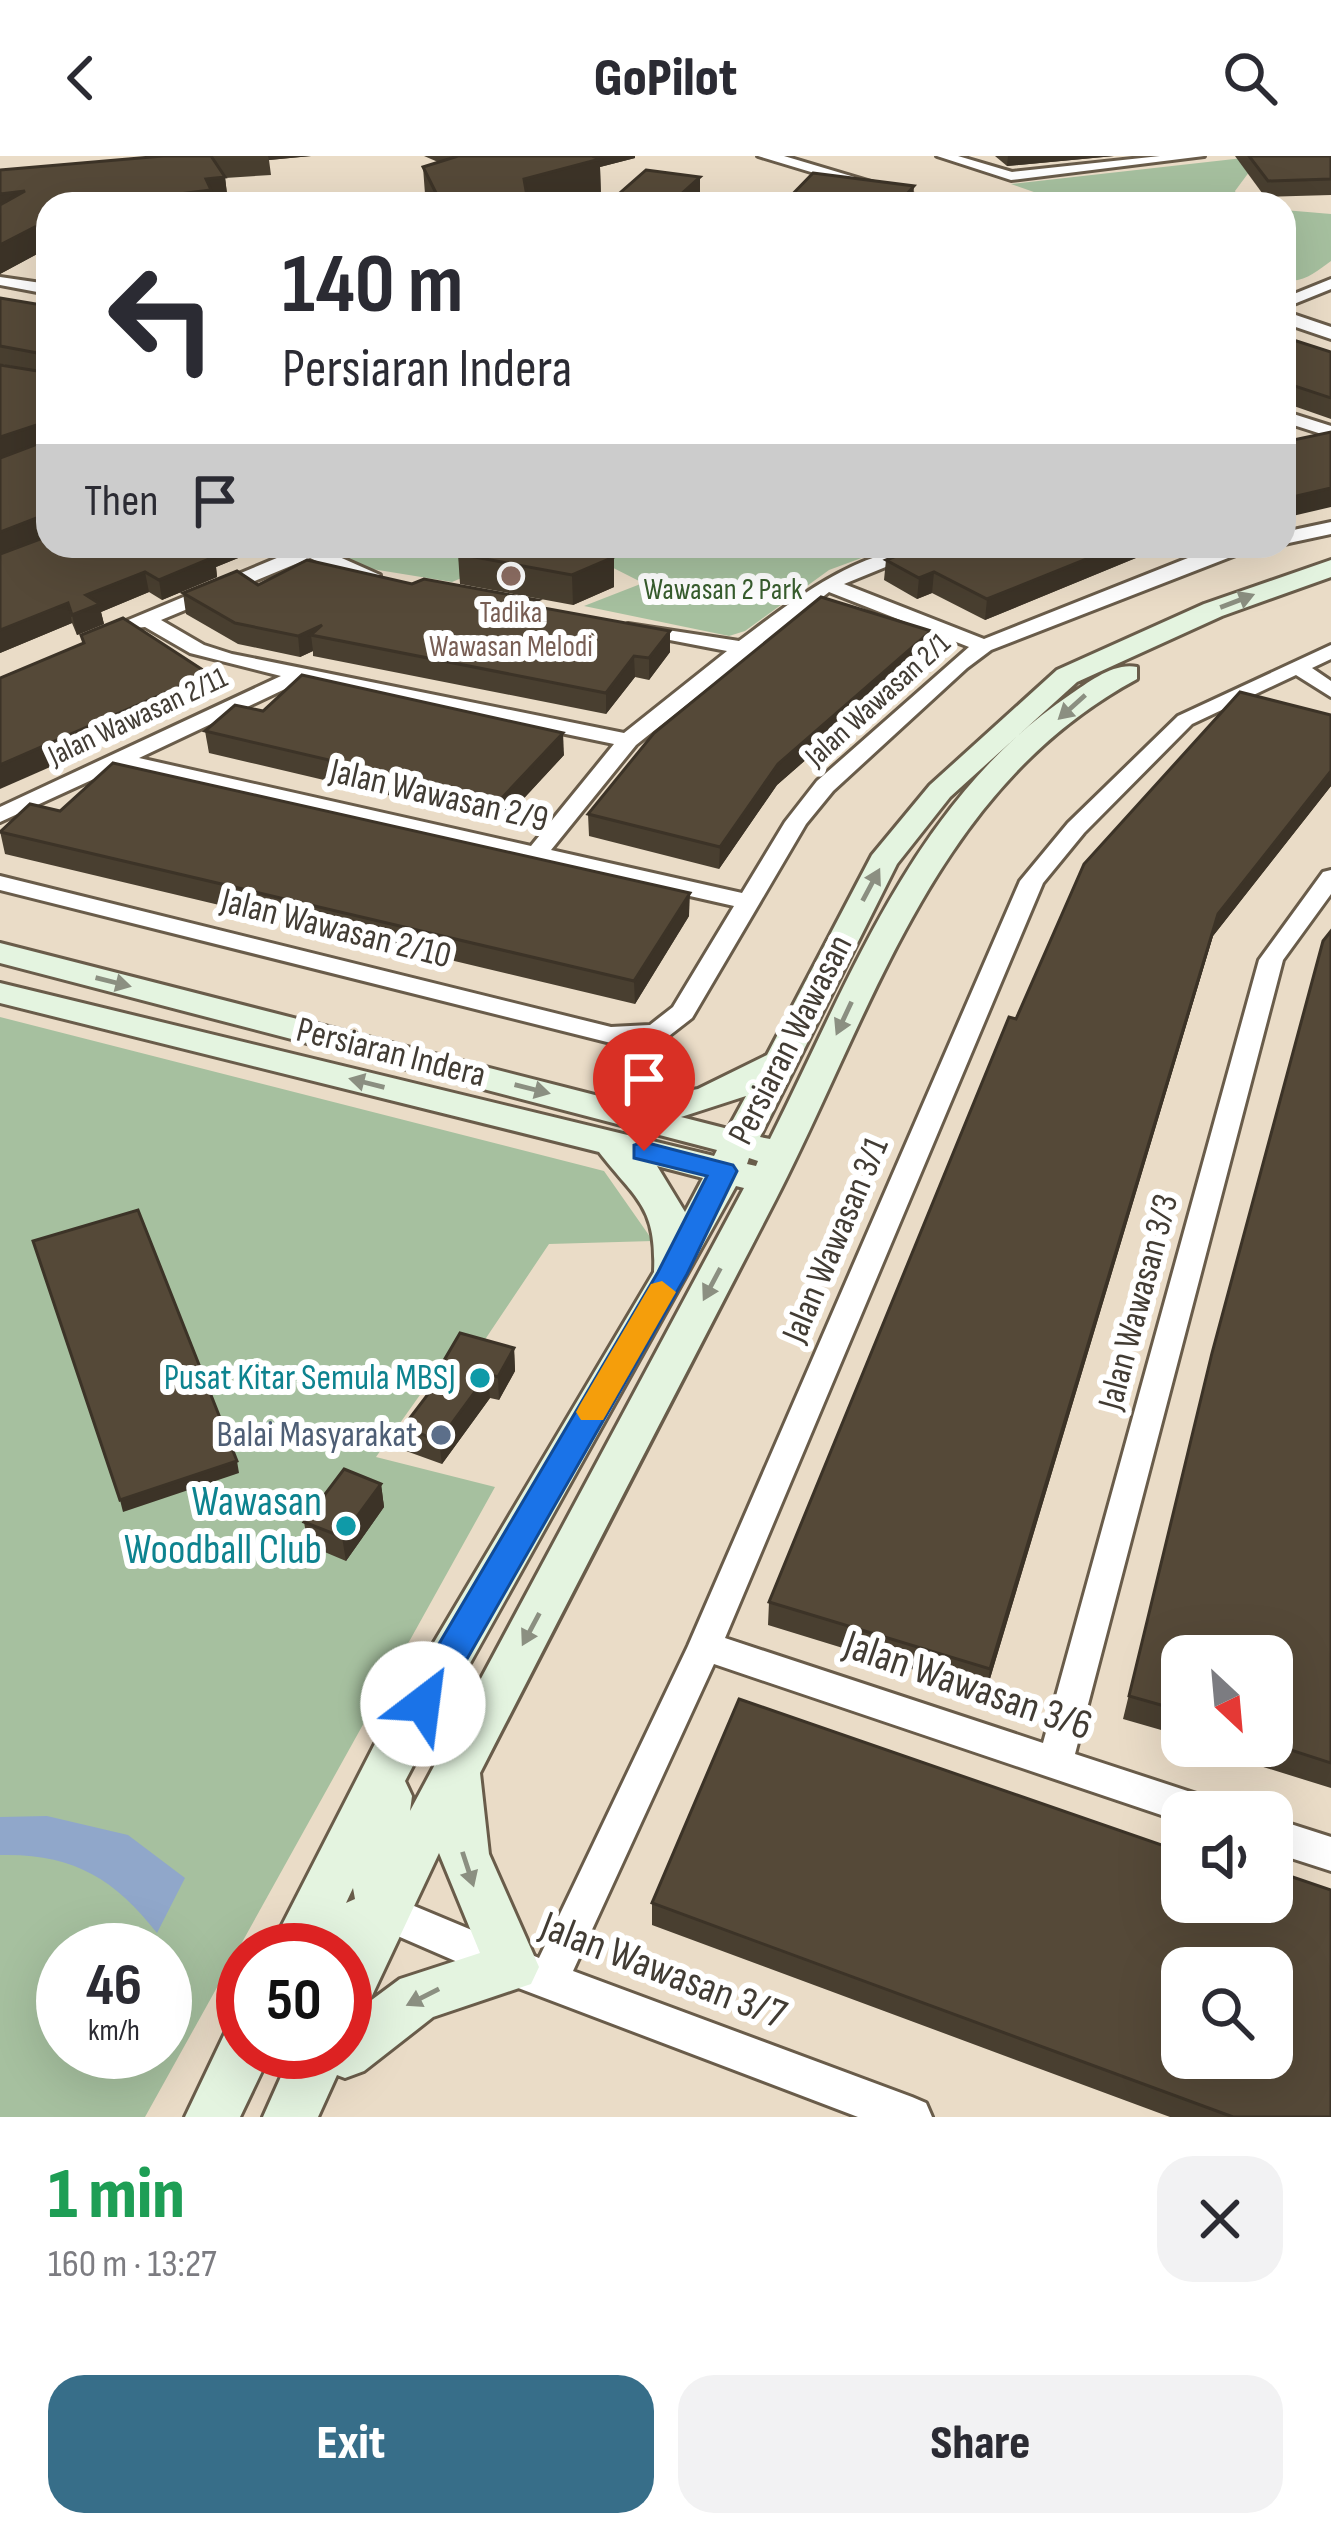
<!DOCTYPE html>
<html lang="en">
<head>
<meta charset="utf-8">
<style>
  body { margin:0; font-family:"Sofia Sans Condensed",sans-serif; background:#f2f2f3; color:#2b2b33; height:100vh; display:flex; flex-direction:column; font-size:45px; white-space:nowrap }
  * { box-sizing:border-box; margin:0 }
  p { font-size:39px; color:#7c7c81 }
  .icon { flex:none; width:66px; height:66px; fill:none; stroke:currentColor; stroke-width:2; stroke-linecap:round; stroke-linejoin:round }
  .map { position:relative; height:1961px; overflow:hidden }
  .side { display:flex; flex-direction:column; background:#fff; flex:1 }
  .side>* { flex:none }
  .hud { position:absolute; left:36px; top:36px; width:1260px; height:366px; border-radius:36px; box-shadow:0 12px 48px #0002; background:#fff; color:#2b2b33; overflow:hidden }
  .needle { width:78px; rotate:154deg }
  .controls { position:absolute; left:1161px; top:1479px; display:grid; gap:24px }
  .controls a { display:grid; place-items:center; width:132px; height:132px; border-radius:24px; background:#fff; box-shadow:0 12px 48px #0002; font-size:60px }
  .speed { position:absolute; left:36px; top:1767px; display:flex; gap:24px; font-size:60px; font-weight:700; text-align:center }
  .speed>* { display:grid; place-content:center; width:156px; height:156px; border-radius:50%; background:#fff; box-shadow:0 12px 48px #0002; line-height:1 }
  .speed small { font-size:30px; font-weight:400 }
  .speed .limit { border:18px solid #d22; background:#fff; color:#111 }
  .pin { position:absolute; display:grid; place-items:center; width:102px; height:102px; color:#fff; margin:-123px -51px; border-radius:50% 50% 50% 0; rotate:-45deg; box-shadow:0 0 12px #0007 }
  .pin .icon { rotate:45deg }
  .me { position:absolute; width:132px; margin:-66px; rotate:30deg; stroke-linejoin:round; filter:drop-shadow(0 0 9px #0008) }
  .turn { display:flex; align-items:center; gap:42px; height:252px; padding:0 48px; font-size:54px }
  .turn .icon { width:156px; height:156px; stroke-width:2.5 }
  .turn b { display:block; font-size:84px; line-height:102px }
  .then { display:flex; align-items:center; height:114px; padding:0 48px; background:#0003; gap:24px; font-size:45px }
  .round { display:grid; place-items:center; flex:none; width:126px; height:126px; border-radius:36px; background:#f2f2f3 }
  .overview { display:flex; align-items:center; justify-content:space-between; height:204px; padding:0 48px }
  h1 { font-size:72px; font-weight:800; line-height:90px; color:#1e9e55 }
  .button { display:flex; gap:24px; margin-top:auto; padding:24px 48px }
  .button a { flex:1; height:138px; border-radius:36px; background:#376e89; color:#fff; font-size:48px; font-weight:800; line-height:138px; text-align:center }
  .button a+a { background:#f2f2f3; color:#2b2b33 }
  header { display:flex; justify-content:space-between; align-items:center; height:156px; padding:0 48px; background:#fff; font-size:54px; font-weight:800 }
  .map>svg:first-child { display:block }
  .green { fill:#a6c09f; fill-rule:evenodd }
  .water { fill:#90a7ca }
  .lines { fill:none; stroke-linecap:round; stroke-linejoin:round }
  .minor-casing { stroke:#695c4a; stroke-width:6 }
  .tertiary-casing { stroke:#695c4a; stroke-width:6 }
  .secondary-casing { stroke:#695c4a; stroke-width:6 }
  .minor { fill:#fff; fill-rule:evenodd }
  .tertiary { fill:#fff; fill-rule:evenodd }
  .secondary { fill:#e4f4e0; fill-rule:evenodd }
  .wall { fill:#493f30 }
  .shaded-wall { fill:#3c3327 }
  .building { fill:#554938; stroke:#3c3327; stroke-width:3; fill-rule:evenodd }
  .oneway { fill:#8b8f81 }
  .route { fill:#1a73e8; stroke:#114b97; stroke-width:3 }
  .slow { fill:#f59e0b }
  .education-dot { fill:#8d6e63; stroke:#fff; stroke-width:4.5 }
  .culture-dot { fill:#0f9aa8; stroke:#fff; stroke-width:4.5 }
  .service-dot { fill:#5c6f8a; stroke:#fff; stroke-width:4.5 }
  .labels { text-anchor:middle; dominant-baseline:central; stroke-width:12; stroke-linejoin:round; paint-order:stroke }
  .far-park-label { font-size:30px; fill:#385e2e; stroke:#fff }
  .far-education-label { font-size:30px; fill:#785e54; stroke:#fff }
  .far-street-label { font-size:30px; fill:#423c34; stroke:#fff }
  .street-label { font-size:36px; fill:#423c34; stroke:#fff }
  .culture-label { font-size:36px; fill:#0d838f; stroke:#fff; text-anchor:end }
  .service-label { font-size:36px; fill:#4e5e75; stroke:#fff; text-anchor:end }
  .near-culture-label { font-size:42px; fill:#0d838f; stroke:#fff; text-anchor:end }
  .near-street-label { font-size:42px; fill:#423c34; stroke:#fff }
</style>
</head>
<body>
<header><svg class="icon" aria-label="back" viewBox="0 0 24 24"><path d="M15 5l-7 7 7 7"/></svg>GoPilot<svg class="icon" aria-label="search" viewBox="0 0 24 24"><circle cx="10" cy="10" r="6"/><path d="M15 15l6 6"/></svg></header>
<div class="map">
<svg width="1331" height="1961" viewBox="0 0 1331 1961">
  <rect width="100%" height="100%" fill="#eadcc7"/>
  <!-- green -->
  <g class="green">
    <path d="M1261,0L1235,35L1241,48H1068L1011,28Z"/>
    <path d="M1284,54L1331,58V105C1317,115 1302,129 1284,123Z"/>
    <path d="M353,390H539L452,426L372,413L334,399Z"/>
    <path d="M570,390H894L829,414L745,475L729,480L584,450L643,427Z"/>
    <path d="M0,861L604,1015L653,1085L549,1088L478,1194L456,1188L376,1301L495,1331L145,1961H0ZM63,1794H165V1896H63Z"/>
  </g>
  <!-- water -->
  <path class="water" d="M47,1660L128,1679L185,1722L157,1777C114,1722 72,1697 0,1699V1661Z"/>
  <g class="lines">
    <!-- minor casing -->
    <g class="minor-casing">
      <g id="minor">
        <path d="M937,0H958L1012,16L1160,0H1204L1011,24Z"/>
        <path d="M0,121L48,128V138L0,129Z"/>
        <path d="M1331,123V133L1284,152V142Z"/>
        <path d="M1284,255L1331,270V281L1284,266Z"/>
        <path d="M1331,366V378L1284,388V376Z"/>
        <path d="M332,390L326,395L380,419V427H366L310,402L161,464L204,489L232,498L624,577L727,495L628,476V468L739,485C798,441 861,390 937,390L844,428L984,483L1208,394L1259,390L991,494L967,512L833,635L806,668L692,862L665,883L611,887L0,734V720L611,871L650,869L673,851L734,750L120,611L0,666V651L281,520L190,497L145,471L126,473V465L303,391ZM829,436L969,491L817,625L785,666L742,737L551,694L636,589ZM304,524L614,588L531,690L139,602Z"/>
        <path d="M1331,489V503L1312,512L1331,525V541L1296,519L1192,568L1084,677L1043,727L725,1482L1043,1587L1259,804L1323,716L1331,714V738L1283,804L1075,1598L1215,1644L1220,1656H1182V1666L714,1508L573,1815L912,1941L926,1947L932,1961H858L513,1830L370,1768L364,1755L370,1742L383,1737L539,1802L688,1490L1020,725L1068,667L1178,560Z"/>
        <path d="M1272,1662L1331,1681V1715L1272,1696Z"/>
      </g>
    </g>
    <!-- tertiary casing -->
    <g class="tertiary-casing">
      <g id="tertiary">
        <path d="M758,0H784L945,48H917Z"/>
        <path d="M1284,155L1331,171V183L1284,167Z"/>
      </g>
    </g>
    <!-- secondary casing -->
    <g class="secondary-casing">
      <g id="secondary">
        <path d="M1331,404V421L1222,460L1077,526L950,641L897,708L760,981L770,983C851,822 914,644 1071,538C1089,526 1114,506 1137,511V523C935,632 874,852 776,1043C677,1234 578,1425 480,1617L489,1698L539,1811L531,1828L433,1861L364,1915L345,1922L337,1919L318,1961H263L292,1896H345V1794H270L278,1777L382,1574L654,1116C657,1049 635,1043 599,996L0,847V827L714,1000L717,994L0,807V787L626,947L698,933L767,899L872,699L930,629L1057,514L1204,448ZM746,940L728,973L681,961ZM749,1002L758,1005L756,1010L747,1008ZM657,1010L703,1022L685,1056ZM736,1030L744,1032L410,1655L412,1640L405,1625L416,1604ZM439,1697L480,1797L400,1823L369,1846ZM353,1732L355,1743L346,1747Z"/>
        <path d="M243,1870V1896H271L240,1961H185L225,1877Z"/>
      </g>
    </g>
    <!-- minor -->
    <use href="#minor" class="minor"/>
    <!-- tertiary -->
    <use href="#tertiary" class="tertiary"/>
    <!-- secondary -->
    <use href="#secondary" class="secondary"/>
  </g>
  <!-- wall -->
  <g class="wall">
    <path d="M158,0H311L269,4L271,19L225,22L228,46L213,48H48V96L39,97L0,118V14Z"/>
    <path d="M424,0H635V2L600,11L601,42L577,48H280L425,38L423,11L438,6Z"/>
    <path d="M995,0H1114L1007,10Z"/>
    <path d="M1235,0H1331V39L1265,41Z"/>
    <path d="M612,44L700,48H612Z"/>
    <path d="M0,142L48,150V390H268L216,411L217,421L162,444L149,436L101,456L104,468L77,479L72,467L0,497V209L44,216L0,208Z"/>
    <path d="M1284,181L1331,196V263L1288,248L1284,250Z"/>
    <path d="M478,390L614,431L573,449L460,428L458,398Z"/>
    <path d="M922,390H1165L985,464L932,437L917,443L884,424L886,404Z"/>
    <path d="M412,428L670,475V496L649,524L635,521L606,558L313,500V495L300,501L238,488L186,458L183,437L258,429Z"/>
    <path d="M929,496L777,629L719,713L589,680L588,658Z"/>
    <path d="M263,555L564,599L502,666L209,597L205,575Z"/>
    <path d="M1331,559V630L1213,780L986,1536L768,1469L769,1446L1016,863Z"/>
    <path d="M60,655L689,760L635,848L5,698L0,675Z"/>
    <path d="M1331,775V1632L1257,1609L1259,1603L1215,1590H1272V1500H1182V1580L1123,1563L1212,1197Z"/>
    <path d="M514,1192L515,1215L499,1244L490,1242L442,1308L406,1295L403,1271L444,1217L443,1206Z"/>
    <path d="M381,1328L384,1351L346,1405L308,1389L304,1366Z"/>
    <path d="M1275,1715L1331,1961H1170L652,1769V1747L1272,1746V1722Z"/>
  </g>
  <!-- shaded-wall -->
  <g class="shaded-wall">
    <path d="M268,0H311L269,4Z"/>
    <path d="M555,0H635V2L600,11L601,42L577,48H528L524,23Z"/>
    <path d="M1008,0H1114L1007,10Z"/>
    <path d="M225,21L228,46L164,48L163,40L206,23Z"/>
    <path d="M700,21V48H670Z"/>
    <path d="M914,30L913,48H898Z"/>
    <path d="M25,35L0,63V38Z"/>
    <path d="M48,70V96L39,97L0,118V89L35,71Z"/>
    <path d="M1292,229L1288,248L1284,250V233Z"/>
    <path d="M43,267L46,286L0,302V281Z"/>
    <path d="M1331,332V351L1284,362V343Z"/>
    <path d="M42,360L46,380L0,398V376Z"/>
    <path d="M213,390H268L216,411L217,421L162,444L159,424L203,394Z"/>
    <path d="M1119,390H1165L985,464L987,443Z"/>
    <path d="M614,401V431L573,449L572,419Z"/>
    <path d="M145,416L149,436L101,456L104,468L77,479L72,459L86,439Z"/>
    <path d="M934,416L932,437L917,443L919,422Z"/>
    <path d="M68,447L72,467L0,497V474Z"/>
    <path d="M322,469L311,479L313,495L300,501L298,480Z"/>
    <path d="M670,475V496L649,524V502Z"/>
    <path d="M931,475L929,496L777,629L719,713L720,691L778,608Z"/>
    <path d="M634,500L635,521L606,558V537Z"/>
    <path d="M209,518L212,540L0,633V609Z"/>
    <path d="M563,577L564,599L502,666L500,644Z"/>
    <path d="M1331,615V630L1213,780L986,1536L990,1513L1218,758Z"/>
    <path d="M690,737L689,760L635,848L634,825Z"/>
    <path d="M514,1192L515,1215L499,1244L498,1221Z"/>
    <path d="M488,1218L490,1242L442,1308L439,1285Z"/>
    <path d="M237,1305L239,1317L123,1356L120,1344Z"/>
    <path d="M381,1328L384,1351L346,1405L342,1381Z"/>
  </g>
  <!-- building -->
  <g class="building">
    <path d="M163,0H211L225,21L206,23L211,34L163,40L166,48H48V70L35,71L0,89V49L25,35L0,38V14Z"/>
    <path d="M458,0H592L600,3L524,23L527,40H522L523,48H280V46L436,37L423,11Z"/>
    <path d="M1249,0H1331V23L1268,25Z"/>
    <path d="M646,14L700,21L670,48H646L612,44Z"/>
    <path d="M813,17L914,30L898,48H783Z"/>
    <path d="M0,142L48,150V270L43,267L0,281V209L44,216L48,199L0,190Z"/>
    <path d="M1284,181L1331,196V242L1292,229L1284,233Z"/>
    <path d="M1331,276V332L1284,343V286Z"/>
    <path d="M48,280V363L42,360L0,376V302L48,284Z"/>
    <path d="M48,380V390H213L203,394L214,401L159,424L145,416L86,439L100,448L72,459L68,447L0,474V398Z"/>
    <path d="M478,390H592L614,401L572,419L458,398Z"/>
    <path d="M922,390H1119L987,443L934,416L919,422L886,404Z"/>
    <path d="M307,404L412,428L424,423L538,444L527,449L670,475L649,502L634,500L606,537L311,479L322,469L298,480L235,467L183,437L237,415L258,429Z"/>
    <path d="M821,441L931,475L778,608L720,691L588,658L654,577Z"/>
    <path d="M123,462L209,518L0,609V522L84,487L81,479Z"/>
    <path d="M302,519L563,577L500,644L205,575L235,549L263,555Z"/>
    <path d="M1240,536L1331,559V615L1218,758L990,1513L769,1446L1009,861L1016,863L1084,708Z"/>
    <path d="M113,607L690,737L634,825L0,676L30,648L60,655Z"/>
    <path d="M1331,775V1607L1272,1588V1500H1182V1555L1129,1540L1212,1197L1323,785Z"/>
    <path d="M138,1054L237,1305L120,1344L33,1085Z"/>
    <path d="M460,1177L514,1192L498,1221L488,1218L439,1285L403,1271L451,1208L443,1206Z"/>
    <path d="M344,1313L381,1328L342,1381L304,1366Z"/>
    <path d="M739,1543L1182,1696V1746H1272V1727L1275,1715L1331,1734V1961H1233L652,1747ZM1182,1812H1272V1902H1182Z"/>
  </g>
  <!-- one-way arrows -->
  <defs><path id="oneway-solid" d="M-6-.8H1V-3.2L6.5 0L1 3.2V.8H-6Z" transform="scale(3)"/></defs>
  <g class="oneway">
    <use href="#oneway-solid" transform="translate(1237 445) rotate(-21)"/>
    <use href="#oneway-solid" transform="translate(1072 551) rotate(138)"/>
    <use href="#oneway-solid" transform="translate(871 729) rotate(-62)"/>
    <use href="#oneway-solid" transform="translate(113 826) rotate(14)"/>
    <use href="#oneway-solid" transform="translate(844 862) rotate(115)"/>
    <use href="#oneway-solid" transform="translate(367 927) rotate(-166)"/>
    <use href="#oneway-solid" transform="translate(532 933) rotate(14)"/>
    <use href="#oneway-solid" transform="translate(712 1128) rotate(118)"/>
    <use href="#oneway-solid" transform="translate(531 1473) rotate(118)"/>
    <use href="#oneway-solid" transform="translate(468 1713) rotate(72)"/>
    <use href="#oneway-solid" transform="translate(423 1841) rotate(153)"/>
  </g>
  <!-- route -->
  <path class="route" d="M644,986L733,1009L737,1015L687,1118L435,1559L423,1563L410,1559L405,1548L410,1537L658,1116L707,1020L634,1002V989Z"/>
  <!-- slow -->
  <path class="slow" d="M662,1125L676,1136L603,1264H581L576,1256L581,1247L651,1128Z"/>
  <!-- markers -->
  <circle class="education-dot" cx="511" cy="420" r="12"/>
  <g class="culture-dot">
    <circle cx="480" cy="1222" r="12"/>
    <circle cx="346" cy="1370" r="12"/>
  </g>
  <circle class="service-dot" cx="441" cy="1279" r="12"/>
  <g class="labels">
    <!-- far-park labels -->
    <g class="far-park-label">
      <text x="723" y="434">Wawasan 2 Park</text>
    </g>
    <!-- far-education labels -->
    <g class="far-education-label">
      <text x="511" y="457">Tadika<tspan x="511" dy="34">Wawasan Melodi</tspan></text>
    </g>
    <!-- far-street labels -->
    <g class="far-street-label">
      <text transform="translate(878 544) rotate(-42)">Jalan Wawasan 2/1</text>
      <text transform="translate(138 561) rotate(-25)">Jalan Wawasan 2/11</text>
    </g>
    <!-- street labels -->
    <g class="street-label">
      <text transform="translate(439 640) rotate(13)">Jalan Wawasan 2/9</text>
      <text transform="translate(336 773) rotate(14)">Jalan Wawasan 2/10</text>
      <text transform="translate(791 884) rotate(-63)">Persiaran Wawasan</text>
      <text transform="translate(391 897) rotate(14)">Persiaran Indera</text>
      <text transform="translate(836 1084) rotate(-67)">Jalan Wawasan 3/1</text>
      <text transform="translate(1139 1146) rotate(-75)">Jalan Wawasan 3/3</text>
    </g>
    <!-- culture labels -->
    <g class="culture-label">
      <text x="456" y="1222">Pusat Kitar Semula MBSJ</text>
    </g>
    <!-- service labels -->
    <g class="service-label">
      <text x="417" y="1279">Balai Masyarakat</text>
    </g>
    <!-- near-culture labels -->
    <g class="near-culture-label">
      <text x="322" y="1346">Wawasan<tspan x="322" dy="48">Woodball Club</tspan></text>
    </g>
    <!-- near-street labels -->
    <g class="near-street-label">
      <text transform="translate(968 1530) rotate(19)">Jalan Wawasan 3/6</text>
      <text transform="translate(663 1815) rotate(21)">Jalan Wawasan 3/7</text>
    </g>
  </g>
</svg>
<div class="controls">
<a><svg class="needle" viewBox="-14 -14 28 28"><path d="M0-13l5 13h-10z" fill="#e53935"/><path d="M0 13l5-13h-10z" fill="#7c7c81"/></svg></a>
<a><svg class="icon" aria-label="sound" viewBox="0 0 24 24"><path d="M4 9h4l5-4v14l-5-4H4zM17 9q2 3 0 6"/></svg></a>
<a><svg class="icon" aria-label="search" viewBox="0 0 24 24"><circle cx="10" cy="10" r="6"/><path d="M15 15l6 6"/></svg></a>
</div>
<div class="speed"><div>46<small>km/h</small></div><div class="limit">50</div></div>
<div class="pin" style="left:644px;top:995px;background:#d93025"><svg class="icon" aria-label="arrive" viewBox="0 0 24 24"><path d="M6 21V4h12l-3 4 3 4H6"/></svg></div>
<svg class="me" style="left:423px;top:1548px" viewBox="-20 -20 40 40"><circle r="19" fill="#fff"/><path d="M0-13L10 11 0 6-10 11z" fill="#1a73e8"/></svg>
<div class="hud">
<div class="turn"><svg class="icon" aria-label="left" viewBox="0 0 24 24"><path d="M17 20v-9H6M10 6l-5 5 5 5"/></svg><div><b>140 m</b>Persiaran Indera</div></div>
<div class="then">Then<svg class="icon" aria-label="arrive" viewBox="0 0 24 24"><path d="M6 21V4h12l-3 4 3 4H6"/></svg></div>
</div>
</div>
<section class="side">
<div class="overview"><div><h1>1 min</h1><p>160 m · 13:27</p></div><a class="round"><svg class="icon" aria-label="close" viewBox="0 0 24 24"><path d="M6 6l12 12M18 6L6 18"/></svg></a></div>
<div class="button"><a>Exit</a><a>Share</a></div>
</section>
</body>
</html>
